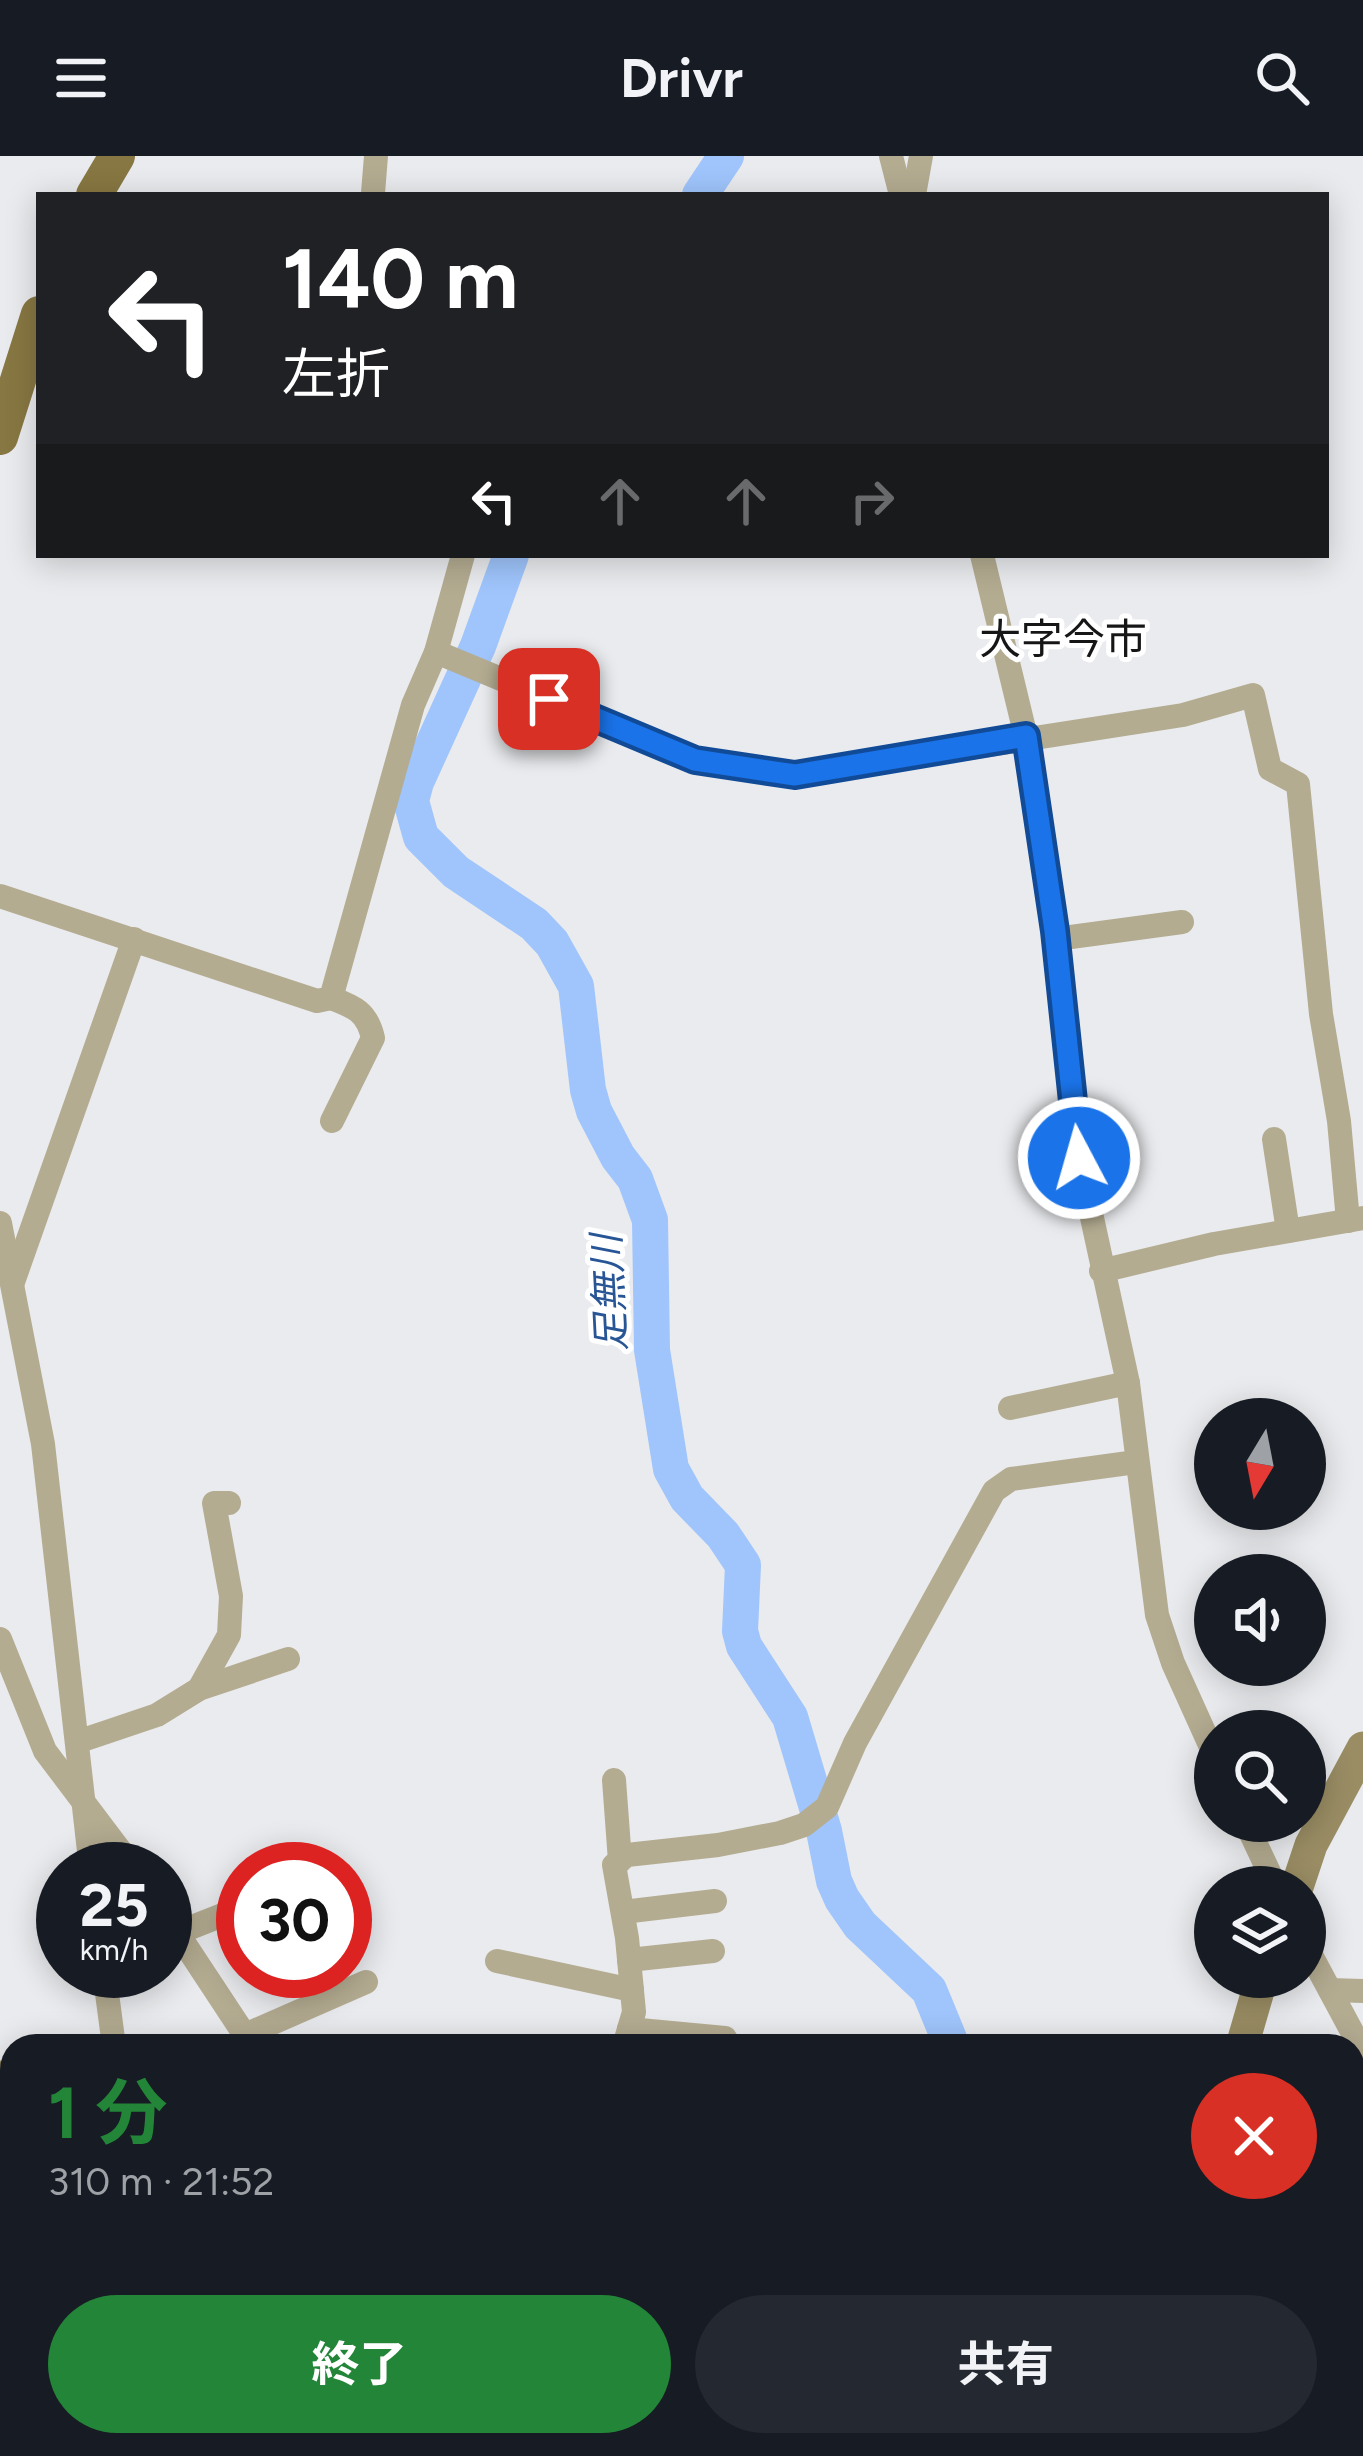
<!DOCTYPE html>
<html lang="ja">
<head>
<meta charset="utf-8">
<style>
  body { margin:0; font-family:Figtree,"Noto Sans JP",sans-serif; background:#242831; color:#f1f3f6; height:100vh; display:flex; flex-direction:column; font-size:45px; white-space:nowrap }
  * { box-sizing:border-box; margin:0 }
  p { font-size:39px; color:#9ea1a6 }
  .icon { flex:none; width:66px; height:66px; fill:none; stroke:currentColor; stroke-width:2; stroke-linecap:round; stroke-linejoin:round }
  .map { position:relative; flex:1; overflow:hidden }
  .panel { position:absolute; left:0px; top:1878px; width:1365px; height:423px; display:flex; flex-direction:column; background:#171b24; border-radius:36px 36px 0 0; box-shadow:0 6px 30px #0003 }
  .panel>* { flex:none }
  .banner { position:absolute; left:36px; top:36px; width:1293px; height:366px; border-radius:0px; box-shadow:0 6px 30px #0003; background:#202124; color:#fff; overflow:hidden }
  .needle { width:78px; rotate:190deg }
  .buttons { position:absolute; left:1194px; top:1242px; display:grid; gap:24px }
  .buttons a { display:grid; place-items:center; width:132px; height:132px; border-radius:50%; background:#171b24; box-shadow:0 6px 30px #0003; font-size:60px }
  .speed { position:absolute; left:36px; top:1686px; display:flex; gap:24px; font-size:60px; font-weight:700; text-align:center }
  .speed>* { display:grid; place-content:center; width:156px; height:156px; border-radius:50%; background:#171b24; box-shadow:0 6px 30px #0003; line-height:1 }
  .speed small { font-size:30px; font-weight:400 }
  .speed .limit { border:18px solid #d22; background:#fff; color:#111 }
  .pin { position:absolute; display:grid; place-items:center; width:102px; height:102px; color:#fff; margin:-51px; border-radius:24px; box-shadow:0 6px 18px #0006 }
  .me { position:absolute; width:132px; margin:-66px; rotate:354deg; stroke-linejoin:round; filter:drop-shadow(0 0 9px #0008) }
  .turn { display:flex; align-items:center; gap:42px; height:252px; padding:0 48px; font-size:54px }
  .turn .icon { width:156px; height:156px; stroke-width:2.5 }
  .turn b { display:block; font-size:84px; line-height:102px }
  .lanes { display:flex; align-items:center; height:114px; padding:0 48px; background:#0003; justify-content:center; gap:60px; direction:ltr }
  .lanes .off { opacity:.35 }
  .round { display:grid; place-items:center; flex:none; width:126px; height:126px; border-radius:63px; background:#242831 }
  .summary { display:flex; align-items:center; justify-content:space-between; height:204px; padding:0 48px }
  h1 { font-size:72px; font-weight:700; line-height:90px; color:#238538 }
  .primary-button { display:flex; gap:24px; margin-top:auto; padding:24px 48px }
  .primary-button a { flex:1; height:138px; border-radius:72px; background:#238538; color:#fff; font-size:48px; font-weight:700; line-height:138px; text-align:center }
  .primary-button a+a { background:#242831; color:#f1f3f6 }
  header { display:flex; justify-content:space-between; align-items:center; height:156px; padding:0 48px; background:#171b24; font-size:54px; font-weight:700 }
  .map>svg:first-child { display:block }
  .green { fill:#beddbd }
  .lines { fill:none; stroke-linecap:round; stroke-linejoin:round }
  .river { stroke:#9fc5fc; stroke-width:36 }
  .path { stroke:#9a9b9d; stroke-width:3; stroke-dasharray:12 6; stroke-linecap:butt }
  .street { stroke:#b4ac91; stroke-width:24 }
  .secondary { stroke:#9a8d64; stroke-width:33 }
  .primary { stroke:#877742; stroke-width:36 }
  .route-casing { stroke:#114b97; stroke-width:30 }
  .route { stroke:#1a73e8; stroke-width:21 }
  .labels { text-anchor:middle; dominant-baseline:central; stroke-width:10; stroke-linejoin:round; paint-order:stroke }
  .water-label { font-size:39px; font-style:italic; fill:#275596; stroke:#fff }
  .quarter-label { font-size:42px; fill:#161617; stroke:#fff }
</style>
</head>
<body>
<header><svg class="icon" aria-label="menu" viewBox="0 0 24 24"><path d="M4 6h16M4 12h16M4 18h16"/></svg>Drivr<svg class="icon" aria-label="search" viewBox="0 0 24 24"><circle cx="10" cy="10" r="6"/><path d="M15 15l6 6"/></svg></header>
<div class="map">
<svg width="1363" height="2300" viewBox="0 0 1363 2300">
  <rect width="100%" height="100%" fill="#eaebee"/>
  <!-- green -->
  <path class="green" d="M12,2273V2289H92L87,2300H0V2276Z"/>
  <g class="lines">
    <!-- river -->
    <g class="river">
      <path d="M700,39L726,0"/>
      <path d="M511,399L478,490L416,626L411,645L421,681L456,716L534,768L552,787L576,830L588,934L594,955L618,1001L635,1023L650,1064L652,1194L671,1313L687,1342L723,1379L743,1409L740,1475L744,1490L790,1561L824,1675L834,1725L842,1743L860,1769L929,1834L952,1890"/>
      <path d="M1125,2300L1127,2289"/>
    </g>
    <!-- path -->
    <g class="path">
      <path d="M0,2286L12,2283"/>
      <path d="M80,2300L85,2289"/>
    </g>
    <!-- street -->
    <g class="street">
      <path d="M891,0L901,39"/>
      <path d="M373,37L376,0"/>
      <path d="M914,39L921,0"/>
      <path d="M982,399L1026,581L1055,775L1079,1002L1128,1227L1157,1459L1173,1507L1215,1600"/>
      <path d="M436,496L695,604L795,619L1183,559L1253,539L1270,613L1298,628L1321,858L1339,965L1348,1065"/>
      <path d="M0,740L317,845L331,842L413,549L436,496L463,399"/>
      <path d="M1056,783L1182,766"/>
      <path d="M331,842C355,851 367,856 373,882L332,965"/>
      <path d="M1274,983L1288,1075"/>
      <path d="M0,1067L43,1288L91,1713"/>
      <path d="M1101,1115L1214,1088L1363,1062"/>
      <path d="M13,1126L134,783"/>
      <path d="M1010,1252L1128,1227"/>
      <path d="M0,1483L45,1595L134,1713"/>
      <path d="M199,1533L229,1479L231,1440L214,1347H229"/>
      <path d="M77,1586L157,1559L199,1533L288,1503"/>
      <path d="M614,1624L620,1705"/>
      <path d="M1245,1665L1276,1731"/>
      <path d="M623,1756L715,1745"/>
      <path d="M165,1758L252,1890"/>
      <path d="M177,1777L243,1751"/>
      <path d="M1305,1788L1363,1896"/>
      <path d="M629,1804L713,1795"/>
      <path d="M497,1805L632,1834"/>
      <path d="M104,1815L114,1890"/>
      <path d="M1330,1834L1363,1835"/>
      <path d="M629,1873L725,1882L730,1890"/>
      <path d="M245,1879L366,1826"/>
      <path d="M624,1890L634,1856L627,1782L614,1709L627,1699L718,1689L780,1677L804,1669L827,1651L855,1587L994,1335L1011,1323L1136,1306"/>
      <path d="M0,2132L12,2144"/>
      <path d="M165,2289L166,2300"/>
      <path d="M509,2289L517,2300"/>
      <path d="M585,2300L587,2289"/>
      <path d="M973,2300L980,2289"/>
    </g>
    <!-- secondary -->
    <g class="secondary">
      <path d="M1297,1731L1311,1689L1363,1592"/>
      <path d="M1242,1890L1262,1821"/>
      <path d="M0,1921L12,1923"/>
      <path d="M0,1948L12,1951"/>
      <path d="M1353,2204L1363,2207"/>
      <path d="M1353,2236L1363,2238"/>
      <path d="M1162,2300V2289"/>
      <path d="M1193,2300L1194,2289"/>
    </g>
    <!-- primary -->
    <g class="primary">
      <path d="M94,39L117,0"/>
      <path d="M0,281L39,158"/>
    </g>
  </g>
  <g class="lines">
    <!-- route casing -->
    <g class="route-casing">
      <path id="route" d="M549,543L695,604L795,619L1026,580L1055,775L1079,1002"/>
    </g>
    <!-- route -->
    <use href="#route" class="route"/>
  </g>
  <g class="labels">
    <!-- water labels -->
    <g class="water-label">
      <text transform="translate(609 1137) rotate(-93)">足無川</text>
    </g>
    <!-- quarter labels -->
    <g class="quarter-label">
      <text x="1063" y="483">大字今市</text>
    </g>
  </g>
</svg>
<div class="buttons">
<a><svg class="needle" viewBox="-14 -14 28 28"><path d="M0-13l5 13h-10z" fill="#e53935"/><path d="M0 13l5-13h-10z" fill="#9ea1a6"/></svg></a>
<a><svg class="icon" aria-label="sound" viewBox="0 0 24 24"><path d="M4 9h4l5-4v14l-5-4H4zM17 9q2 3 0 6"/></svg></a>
<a><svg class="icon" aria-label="search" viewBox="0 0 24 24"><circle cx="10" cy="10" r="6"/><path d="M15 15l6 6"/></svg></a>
<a><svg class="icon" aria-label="layers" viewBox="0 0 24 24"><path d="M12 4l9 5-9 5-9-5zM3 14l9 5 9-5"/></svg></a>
</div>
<div class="speed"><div>25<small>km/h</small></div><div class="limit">30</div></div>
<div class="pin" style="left:549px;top:543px;background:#d93025"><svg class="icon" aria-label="arrive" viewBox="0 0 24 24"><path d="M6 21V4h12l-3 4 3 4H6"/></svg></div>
<svg class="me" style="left:1079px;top:1002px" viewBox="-20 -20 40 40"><circle r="17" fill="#1a73e8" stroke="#fff" stroke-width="3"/><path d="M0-11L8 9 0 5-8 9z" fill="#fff"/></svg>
<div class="banner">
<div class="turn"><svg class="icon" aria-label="left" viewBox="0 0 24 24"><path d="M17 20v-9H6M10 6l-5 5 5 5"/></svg><div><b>140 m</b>左折</div></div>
<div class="lanes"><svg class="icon" aria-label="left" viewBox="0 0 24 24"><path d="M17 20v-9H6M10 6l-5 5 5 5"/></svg><svg class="icon off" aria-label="ahead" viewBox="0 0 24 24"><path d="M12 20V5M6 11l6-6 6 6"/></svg><svg class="icon off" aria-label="ahead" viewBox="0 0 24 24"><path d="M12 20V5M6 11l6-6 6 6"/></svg><svg class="icon off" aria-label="right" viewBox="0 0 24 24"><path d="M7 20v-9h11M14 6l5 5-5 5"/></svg></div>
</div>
<section class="panel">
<div class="summary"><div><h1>1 分</h1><p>310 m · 21:52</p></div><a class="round" style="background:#d93025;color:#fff"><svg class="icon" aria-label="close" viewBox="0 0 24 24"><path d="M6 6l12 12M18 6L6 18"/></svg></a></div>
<div class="primary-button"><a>終了</a><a>共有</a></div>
</section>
</div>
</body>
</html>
